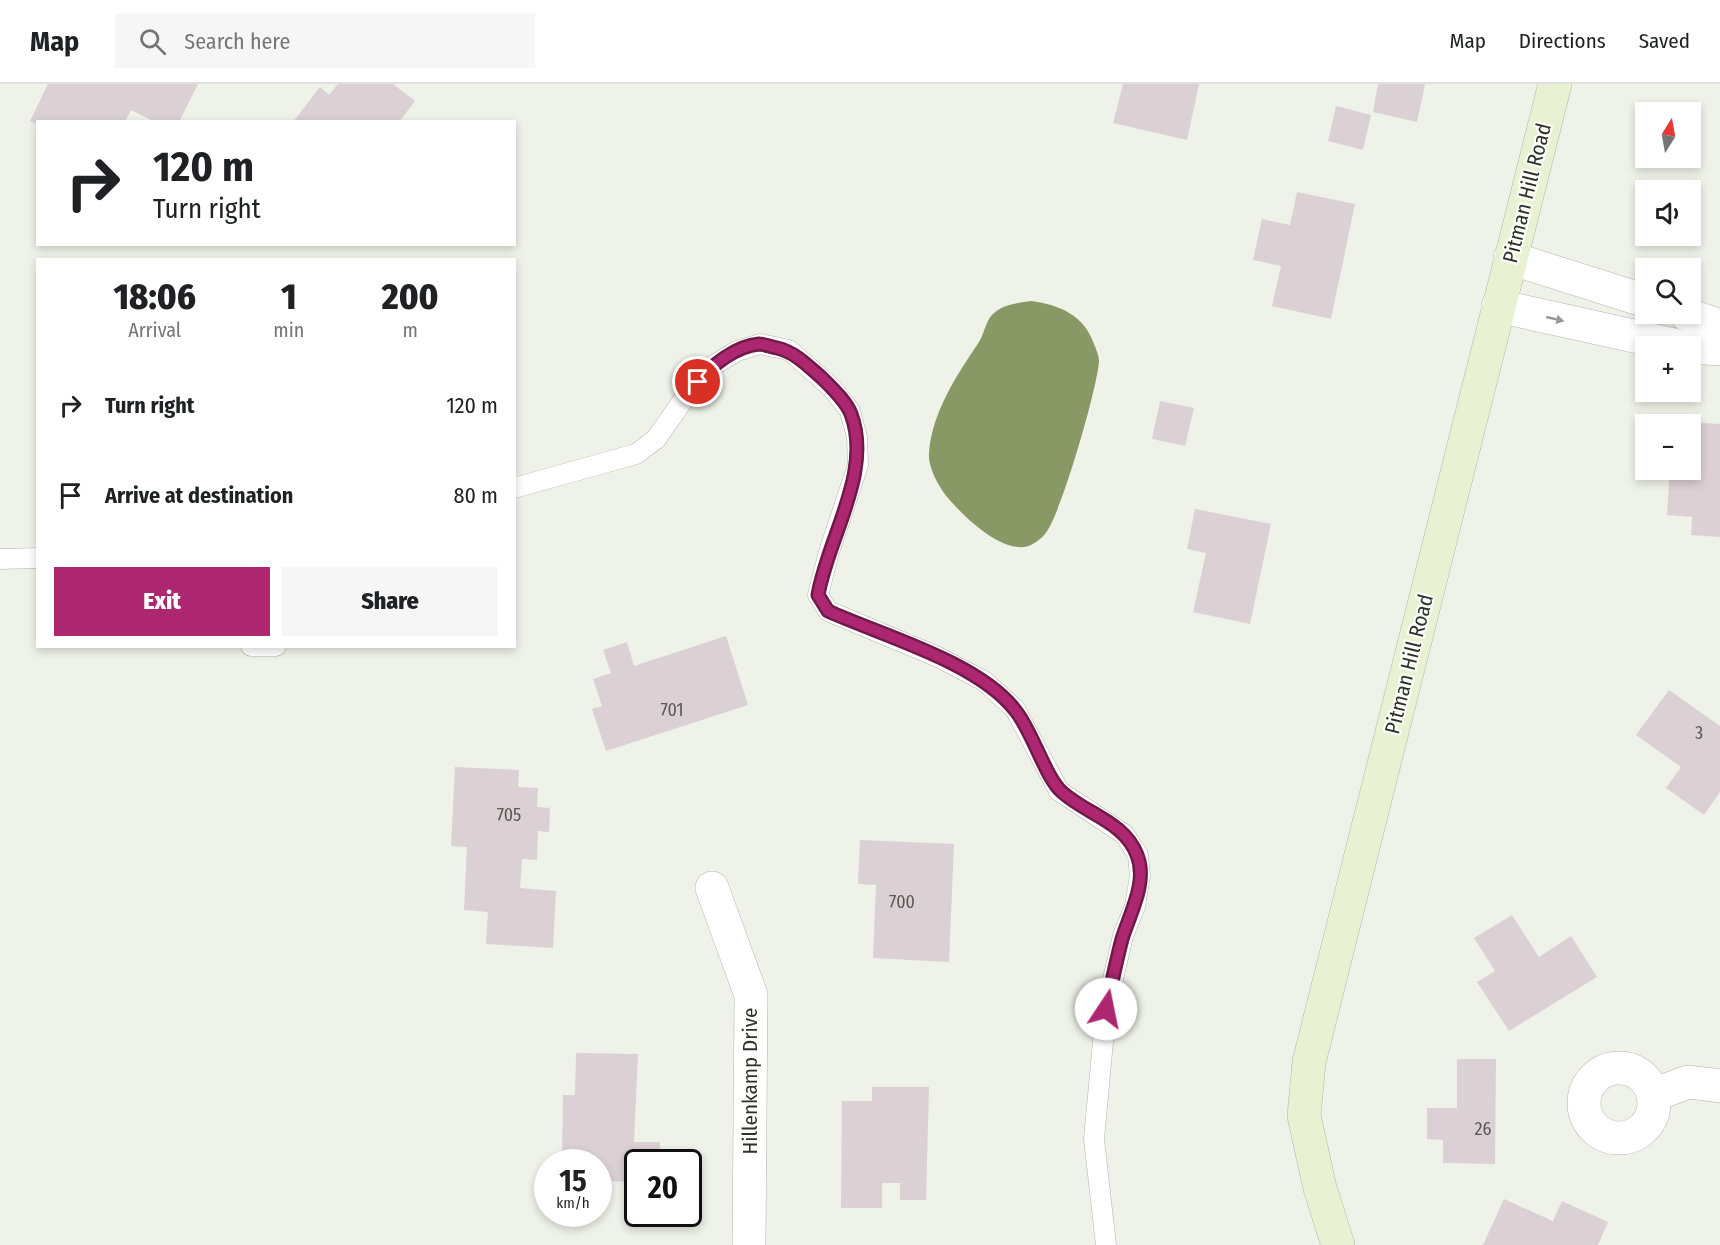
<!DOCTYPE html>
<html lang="en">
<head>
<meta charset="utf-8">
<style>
  body { margin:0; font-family:"Fira Sans Condensed",sans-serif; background:#f6f6f6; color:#202124; height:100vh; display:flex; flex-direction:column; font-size:22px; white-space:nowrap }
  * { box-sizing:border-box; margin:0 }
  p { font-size:20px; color:#757577 }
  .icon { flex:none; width:33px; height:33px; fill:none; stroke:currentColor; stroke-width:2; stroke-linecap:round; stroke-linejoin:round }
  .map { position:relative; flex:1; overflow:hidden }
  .drawer { position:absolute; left:36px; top:174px; width:480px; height:390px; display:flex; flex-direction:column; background:#fff; border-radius:0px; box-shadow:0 3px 9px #0003 }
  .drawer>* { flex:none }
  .guide { position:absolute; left:36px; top:36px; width:480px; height:126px; border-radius:0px; box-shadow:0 3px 9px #0003; background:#fff; color:#202124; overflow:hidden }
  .needle { width:39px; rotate:11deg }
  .controls { position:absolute; left:1635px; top:18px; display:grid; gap:12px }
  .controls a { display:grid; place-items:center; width:66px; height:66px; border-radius:0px; background:#fff; box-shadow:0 3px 9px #0003; font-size:30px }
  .speed { position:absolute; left:534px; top:1065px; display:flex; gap:12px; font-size:30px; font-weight:700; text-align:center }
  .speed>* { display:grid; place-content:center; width:78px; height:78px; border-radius:50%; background:#fff; box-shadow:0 3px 9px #0003; line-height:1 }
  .speed small { font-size:15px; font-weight:400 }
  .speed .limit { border:3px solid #111; border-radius:9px; background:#fff; color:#111 }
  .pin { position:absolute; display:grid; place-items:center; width:51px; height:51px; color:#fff; margin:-26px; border:3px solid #fff; border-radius:50%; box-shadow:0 2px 6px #0007 }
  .me { position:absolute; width:66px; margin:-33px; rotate:11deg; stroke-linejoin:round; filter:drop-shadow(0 0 4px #0008) }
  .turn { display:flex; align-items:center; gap:21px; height:126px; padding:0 18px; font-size:27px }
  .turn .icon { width:78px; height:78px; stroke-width:2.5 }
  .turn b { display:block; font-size:42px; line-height:51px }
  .eta { display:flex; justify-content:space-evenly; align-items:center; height:102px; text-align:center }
  .eta b { font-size:36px; font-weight:800; line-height:42px }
  .primary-button { display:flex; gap:12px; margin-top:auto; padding:12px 18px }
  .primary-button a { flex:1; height:69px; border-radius:0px; background:#ac2770; color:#fff; font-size:24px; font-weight:800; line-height:69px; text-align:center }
  .primary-button a+a { background:#f6f6f6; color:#202124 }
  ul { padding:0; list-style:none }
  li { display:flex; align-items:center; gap:18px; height:90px; padding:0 18px }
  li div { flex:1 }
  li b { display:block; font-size:22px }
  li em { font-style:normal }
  header { display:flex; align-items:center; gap:36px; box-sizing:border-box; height:84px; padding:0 30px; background:#fff; border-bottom:2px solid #e0e0e0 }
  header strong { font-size:28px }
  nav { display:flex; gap:33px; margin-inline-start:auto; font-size:21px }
  .search { width:420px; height:54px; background:#f6f6f6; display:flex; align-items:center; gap:15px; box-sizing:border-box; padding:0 21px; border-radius:0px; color:#757577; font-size:22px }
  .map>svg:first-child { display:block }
  .water { fill:#899966 }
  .building { fill:#dbd0d4 }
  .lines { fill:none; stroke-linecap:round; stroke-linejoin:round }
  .lane-casing { stroke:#b1b5ab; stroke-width:21 }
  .street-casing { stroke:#b1b5ab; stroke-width:34 }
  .secondary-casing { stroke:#b1b5ab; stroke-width:34 }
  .lane { stroke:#fff; stroke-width:20 }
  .street { stroke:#fff; stroke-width:33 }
  .secondary { stroke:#e8f1d2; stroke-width:33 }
  .oneway { fill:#969896 }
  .route-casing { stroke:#701949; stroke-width:15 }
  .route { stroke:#ac2770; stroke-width:10 }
  .labels { text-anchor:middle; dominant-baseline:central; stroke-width:4.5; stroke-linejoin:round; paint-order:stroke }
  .number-label { font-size:18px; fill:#595856 }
  .street-label { font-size:21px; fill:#2e302c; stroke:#fdfff9 }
</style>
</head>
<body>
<header>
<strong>Map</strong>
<div class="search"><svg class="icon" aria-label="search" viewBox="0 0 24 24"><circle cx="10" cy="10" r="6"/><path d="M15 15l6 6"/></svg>Search here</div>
<nav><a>Map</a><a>Directions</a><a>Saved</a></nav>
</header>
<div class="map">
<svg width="1720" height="1161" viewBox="0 0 1720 1161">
  <rect width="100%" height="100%" fill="#eff2e8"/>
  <!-- water -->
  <path class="water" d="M1031,217C1060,221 1084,231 1094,260C1096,265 1099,272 1099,277C1098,302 1060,434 1045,450C1042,454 1035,459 1031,461C1005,473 963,432 948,414C939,403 928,384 929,369C932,328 957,291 979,258C984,250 986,236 993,230C1003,220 1018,219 1031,217Z"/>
  <!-- building -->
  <g class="building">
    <path d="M48,0H198L179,38H155L131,26L125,38H38V41L30,37Z"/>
    <path d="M338,0H393L415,17L399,38H293L320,3L329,11Z"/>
    <path d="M1123,0H1199L1187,56L1113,39Z"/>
    <path d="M1378,0H1425L1417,38L1373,28Z"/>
    <path d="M1336,22L1371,31L1363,66L1328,57Z"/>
    <path d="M1297,108L1355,120L1331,235L1272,222L1281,182L1253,176L1262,135L1290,141Z"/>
    <path d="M1160,317L1194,324L1185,362L1152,355Z"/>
    <path d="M1673,337L1720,340V453L1691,451L1692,433L1667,431L1670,386H1690V340H1673Z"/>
    <path d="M1195,425L1271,440L1250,540L1193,528L1206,469L1187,465Z"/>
    <path d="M726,552L748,621L606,667L592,625L602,622L593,595L611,589L603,566L627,558L634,582Z"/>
    <path d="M1669,606L1720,642V708L1704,731L1666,704L1681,683L1636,651Z"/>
    <path d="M455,683L519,686L518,703L538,704L537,723L550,724L549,748L538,747L537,776L522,775L520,804L556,807L553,864L486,860L488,828L464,826L467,763L451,762Z"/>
    <path d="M860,756L954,760L949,878L873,874L876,801L858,800Z"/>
    <path d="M1512,831L1539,873L1571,852L1597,893L1509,947L1477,898L1495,887L1474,854Z"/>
    <path d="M576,969L638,970L634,1058H660V1078H638V1098L602,1097V1083H598V1078H562L563,1011H575Z"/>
    <path d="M1457,975H1496L1495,1080L1443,1079V1056L1427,1055V1024H1457Z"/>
    <path d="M872,1003H929L926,1116H900V1099H882V1124H841L842,1017H872Z"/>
    <path d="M1504,1115L1553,1137L1562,1117L1608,1138L1598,1161H1483Z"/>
  </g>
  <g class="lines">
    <!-- lane casing -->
    <g class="lane-casing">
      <g id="lane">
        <path d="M514,404L636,370L656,355L686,312L709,284L737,267L760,260L789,266L832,304L850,327L857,353L858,381L829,468L818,511L828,527L938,573L984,597L1015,625L1059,707L1124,750L1138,771L1140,792L1135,822L1123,852L1106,925L1094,1055L1106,1161"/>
        <path d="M0,475L38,474"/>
        <path d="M251,562H276"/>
      </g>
    </g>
    <!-- street casing -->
    <g class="street-casing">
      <g id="street">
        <path d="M1510,174L1646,217"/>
        <path d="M1498,222L1679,262"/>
        <path d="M1686,230L1720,242"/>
        <path d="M1690,263L1720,265"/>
        <path d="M712,804L751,911L749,1161"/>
        <circle cx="1619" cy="1019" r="35"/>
        <path d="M1653,1011L1688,998L1720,1002"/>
      </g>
    </g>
    <!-- secondary casing -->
    <g class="secondary-casing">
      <path id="secondary" d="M1338,1161L1320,1104L1304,1032L1309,978L1555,0"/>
    </g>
    <!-- lane -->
    <use href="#lane" class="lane"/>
    <!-- street -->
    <use href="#street" class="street"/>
    <!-- secondary -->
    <use href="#secondary" class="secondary"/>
  </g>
  <!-- one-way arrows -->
  <defs><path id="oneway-solid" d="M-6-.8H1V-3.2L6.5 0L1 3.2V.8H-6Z" transform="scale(1.5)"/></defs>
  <use class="oneway" href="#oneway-solid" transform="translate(1555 235) rotate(13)"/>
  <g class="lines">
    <!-- route casing -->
    <g class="route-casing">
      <path id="route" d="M698,298C712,281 736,262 759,260C764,260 772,263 777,264C795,268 808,282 822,294C832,304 846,317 851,330C873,388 828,453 818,511L828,527C883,552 978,578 1015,626C1032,646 1045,693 1062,708C1086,730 1125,738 1137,771C1148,798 1130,829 1122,855C1116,878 1111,902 1106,925"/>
    </g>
    <!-- route -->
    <use href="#route" class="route"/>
  </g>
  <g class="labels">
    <!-- number labels -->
    <g class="number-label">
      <text x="672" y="626">701</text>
      <text x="1699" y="649">3</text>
      <text x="509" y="731">705</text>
      <text x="902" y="818">700</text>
      <text x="1483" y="1045">26</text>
    </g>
    <!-- street labels -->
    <g class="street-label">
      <text transform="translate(1527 109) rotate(-76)">Pitman Hill Road</text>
      <text transform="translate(1409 580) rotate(-76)">Pitman Hill Road</text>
      <text transform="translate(750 997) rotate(-90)">Hillenkamp Drive</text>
    </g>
  </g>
</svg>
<div class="controls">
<a><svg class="needle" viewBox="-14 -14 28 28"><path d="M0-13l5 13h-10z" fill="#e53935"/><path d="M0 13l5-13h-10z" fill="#757577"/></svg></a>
<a><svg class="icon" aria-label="sound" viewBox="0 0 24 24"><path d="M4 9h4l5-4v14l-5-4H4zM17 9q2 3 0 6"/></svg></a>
<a><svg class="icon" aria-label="search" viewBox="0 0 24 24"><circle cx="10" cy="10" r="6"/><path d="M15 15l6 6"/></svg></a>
<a>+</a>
<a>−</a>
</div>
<div class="speed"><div>15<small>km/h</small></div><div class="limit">20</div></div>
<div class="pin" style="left:698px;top:298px;background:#d93025"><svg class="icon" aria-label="arrive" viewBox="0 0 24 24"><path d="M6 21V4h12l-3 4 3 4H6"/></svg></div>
<svg class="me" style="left:1106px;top:925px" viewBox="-20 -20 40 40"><circle r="19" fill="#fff"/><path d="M0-13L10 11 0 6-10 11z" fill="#ac2770"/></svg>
<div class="guide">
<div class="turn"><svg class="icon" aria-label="right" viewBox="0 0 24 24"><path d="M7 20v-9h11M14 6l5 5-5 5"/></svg><div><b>120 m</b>Turn right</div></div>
</div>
<section class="drawer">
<div class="eta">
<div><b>18:06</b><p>Arrival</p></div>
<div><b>1</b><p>min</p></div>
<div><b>200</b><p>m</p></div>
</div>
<ul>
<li><svg class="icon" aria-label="right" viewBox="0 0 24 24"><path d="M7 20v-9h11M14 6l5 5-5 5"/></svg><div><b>Turn right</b></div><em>120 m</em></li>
<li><svg class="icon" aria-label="arrive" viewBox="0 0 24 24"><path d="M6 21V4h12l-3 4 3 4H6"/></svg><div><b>Arrive at destination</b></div><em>80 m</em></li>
</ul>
<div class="primary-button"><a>Exit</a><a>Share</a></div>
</section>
</div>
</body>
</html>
